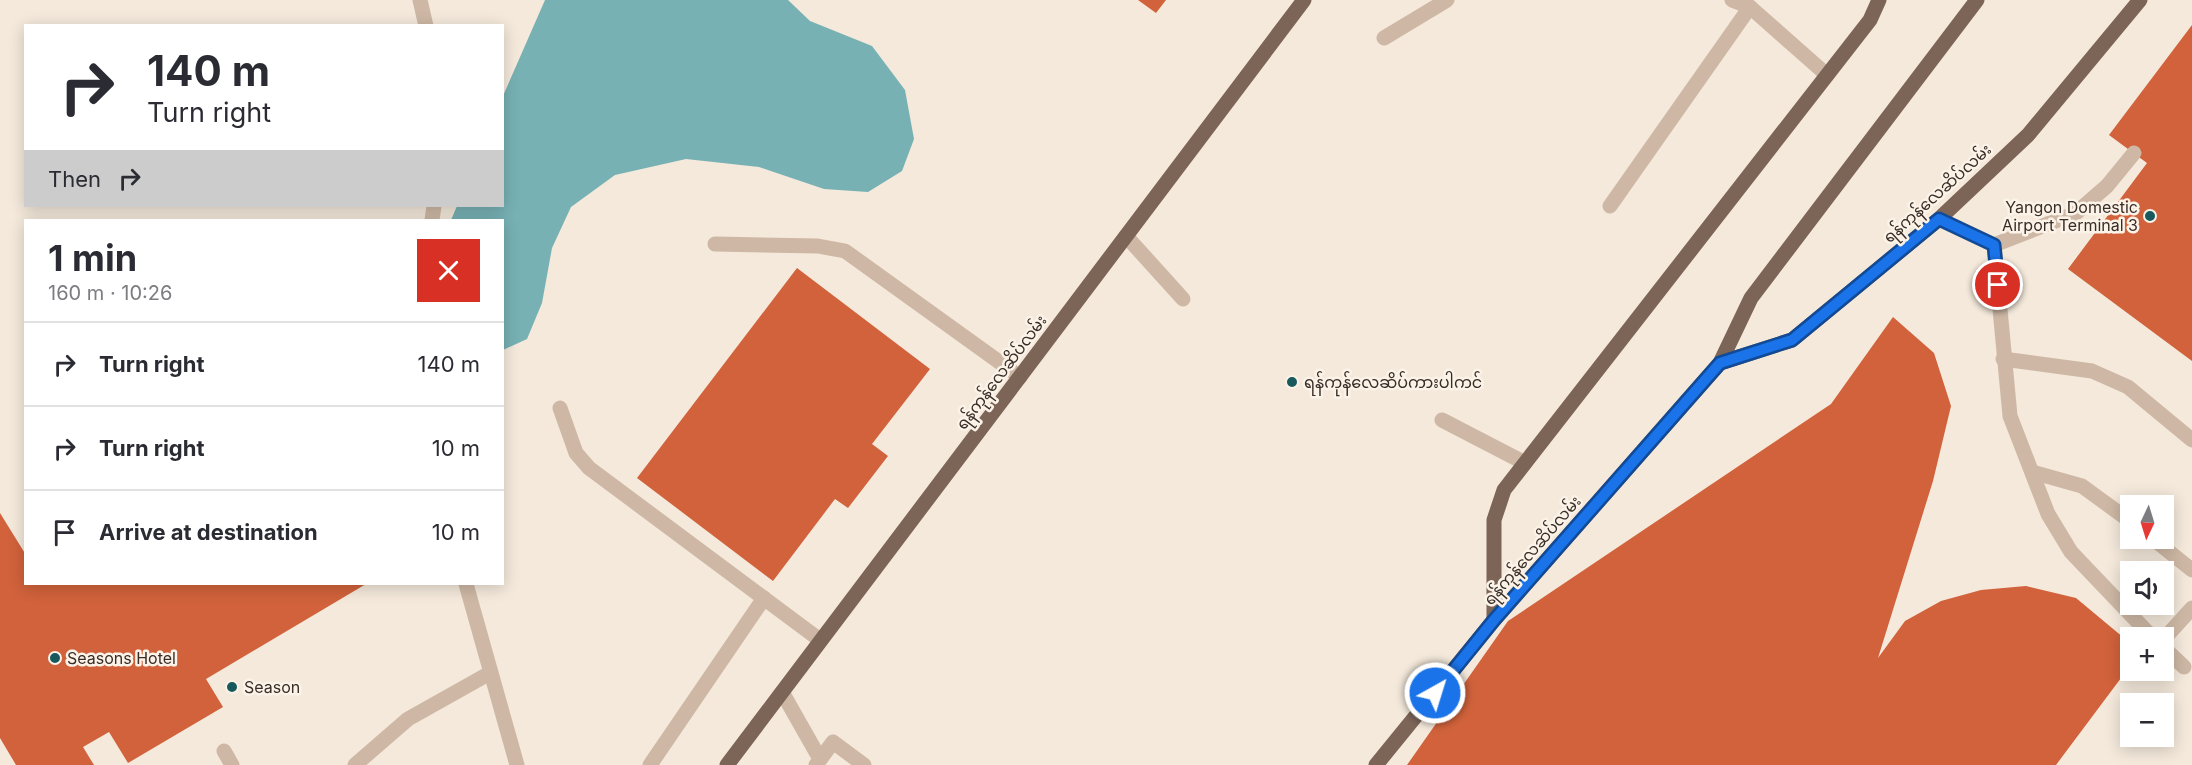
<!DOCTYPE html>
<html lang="en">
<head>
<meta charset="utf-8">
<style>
  body { margin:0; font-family:Inter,"Noto Sans Myanmar",sans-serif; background:#f2f2f3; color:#2b2b33; height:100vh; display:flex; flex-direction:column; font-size:22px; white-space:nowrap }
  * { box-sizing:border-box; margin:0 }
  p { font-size:20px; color:#7c7c81 }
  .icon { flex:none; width:33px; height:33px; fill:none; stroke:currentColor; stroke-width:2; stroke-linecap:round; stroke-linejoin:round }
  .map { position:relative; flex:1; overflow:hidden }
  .side { position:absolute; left:24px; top:219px; width:480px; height:366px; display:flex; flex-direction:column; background:#fff; border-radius:0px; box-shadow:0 3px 15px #0003 }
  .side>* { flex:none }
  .guide { position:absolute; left:24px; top:24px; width:480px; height:183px; border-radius:0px; box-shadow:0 3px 15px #0003; background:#fff; color:#2b2b33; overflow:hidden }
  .needle { width:39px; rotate:184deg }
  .tools { position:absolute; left:2120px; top:495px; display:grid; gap:12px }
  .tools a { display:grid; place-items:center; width:54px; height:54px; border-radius:0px; background:#fff; box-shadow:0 3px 15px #0003; font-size:30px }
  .pin { position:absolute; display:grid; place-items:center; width:51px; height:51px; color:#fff; margin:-26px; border:3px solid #fff; border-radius:50%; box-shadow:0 2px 6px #0007 }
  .me { position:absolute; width:66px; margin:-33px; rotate:39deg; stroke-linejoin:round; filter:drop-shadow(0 0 4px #0008) }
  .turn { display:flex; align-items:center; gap:21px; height:126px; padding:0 24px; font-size:27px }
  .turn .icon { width:78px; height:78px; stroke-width:2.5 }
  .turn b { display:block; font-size:42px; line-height:51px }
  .then { display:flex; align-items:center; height:57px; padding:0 24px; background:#0003; gap:12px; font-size:22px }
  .round { display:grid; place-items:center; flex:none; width:63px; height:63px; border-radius:0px; background:#f2f2f3 }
  .overview { display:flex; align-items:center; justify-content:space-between; height:102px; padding:0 24px }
  h1 { font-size:36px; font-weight:700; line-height:45px }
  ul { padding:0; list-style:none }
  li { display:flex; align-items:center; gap:18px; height:84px; padding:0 24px; border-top:2px solid #e1e1e2 }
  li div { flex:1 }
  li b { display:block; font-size:22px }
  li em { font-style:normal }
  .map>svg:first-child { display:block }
  .water { fill:#77b1b4 }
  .building { fill:#d1623b }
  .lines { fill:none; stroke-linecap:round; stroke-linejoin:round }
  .lane { stroke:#ceb8a5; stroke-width:15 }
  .primary { stroke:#7c6457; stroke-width:15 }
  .route-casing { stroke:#114b97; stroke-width:15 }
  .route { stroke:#1a73e8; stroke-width:10 }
  .poi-dot { fill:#18595e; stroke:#fbf3e8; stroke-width:2 }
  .labels { text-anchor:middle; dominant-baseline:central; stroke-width:5; stroke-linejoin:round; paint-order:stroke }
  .street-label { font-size:16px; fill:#392d27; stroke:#fbf3e8 }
  .poi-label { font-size:16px; fill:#392d27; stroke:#fbf3e8; text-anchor:start }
</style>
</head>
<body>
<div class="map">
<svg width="2192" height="765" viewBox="0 0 2192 765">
  <rect width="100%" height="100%" fill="#f4e9db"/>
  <!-- water -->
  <path class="water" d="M545,0H788L810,21L872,46L905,90L914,139L902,171L868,192L824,189L759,167L686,159L615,175L571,207L552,248L542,303L527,339L503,350L502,220H451L457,206H502L503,96Z"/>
  <!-- building -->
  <g class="building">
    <path d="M1138,0H1166L1156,13Z"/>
    <path d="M2192,25V361L2068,269L2147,163L2109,135Z"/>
    <path d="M797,268L930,369L872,444L888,456L848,508L835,499L773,581L637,478Z"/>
    <path d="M1893,317L1934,353L1951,406L1933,481L1878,658L1905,621L1941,601L1981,590L2026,586L2076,598L2130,643V666L2056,765H1407L1508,621L1831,404Z"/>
    <path d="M0,513L26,555V584H366L206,679L223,707L128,763L109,732L83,747L94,765H16L0,738Z"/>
  </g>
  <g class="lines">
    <!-- lane -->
    <g class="lane">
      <path d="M420,0L426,26"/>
      <path d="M1732,0L1750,7L1827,75"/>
      <path d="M1384,38L1447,0"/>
      <path d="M1610,206L1750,7"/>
      <path d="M1939,219L1994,245L2076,213L2107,186L2134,153"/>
      <path d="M432,220L434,206"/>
      <path d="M1126,236L1183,299"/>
      <path d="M715,244L818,246L845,251L1020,377"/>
      <path d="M1994,245L2010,416L2048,514L2071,552L2153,638"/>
      <path d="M2003,359L2092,371L2128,387L2192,440"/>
      <path d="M560,408L576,453L589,468L820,640"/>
      <path d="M1442,420L1525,463"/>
      <path d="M2032,472L2082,486L2130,521"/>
      <path d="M2152,538L2192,570"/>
      <path d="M466,584L517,765"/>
      <path d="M2163,640L2192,608"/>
      <path d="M2163,647L2184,667"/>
      <path d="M782,692L820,759"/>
      <path d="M224,751L232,765"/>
      <path d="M355,765L408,719L490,673"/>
      <path d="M650,765L764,598"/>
      <path d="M816,765L833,742L864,765"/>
    </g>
    <!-- primary -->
    <g class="primary">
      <path d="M1720,363L1792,340L1939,219L2028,135L2140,0"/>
      <path d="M1494,620V520L1504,490L1870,20L1879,0"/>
      <path d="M727,765L1304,0"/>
      <path d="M1376,765L1494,620L1720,363L1751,298L1977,0"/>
    </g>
  </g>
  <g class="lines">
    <!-- route casing -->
    <g class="route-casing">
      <path id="route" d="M1435,693L1494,620L1720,363L1792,340L1939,219L1994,245L1998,285"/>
    </g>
    <!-- route -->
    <use href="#route" class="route"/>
  </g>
  <!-- markers -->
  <g class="poi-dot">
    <circle cx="2150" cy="216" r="6"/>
    <circle cx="1292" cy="382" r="6"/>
    <circle cx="55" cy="658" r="6"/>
    <circle cx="232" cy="687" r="6"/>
  </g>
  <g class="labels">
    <!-- street labels -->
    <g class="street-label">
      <text transform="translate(1937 193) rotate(-42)">ရန်ကုန်လေဆိပ်လမ်း</text>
      <text transform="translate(1001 372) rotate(-53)">ရန်ကုန်လေဆိပ်လမ်း</text>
      <text transform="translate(1532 550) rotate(-49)">ရန်ကုန်လေဆိပ်လမ်း</text>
    </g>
    <!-- poi labels -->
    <g class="poi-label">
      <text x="2138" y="207" text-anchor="end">Yangon Domestic<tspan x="2138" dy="18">Airport Terminal 3</tspan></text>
      <text x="1304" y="382">ရန်ကုန်လေဆိပ်ကားပါကင်</text>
      <text x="67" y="658">Seasons Hotel</text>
      <text x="244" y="687">Season</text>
    </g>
  </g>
</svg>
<div class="tools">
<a><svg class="needle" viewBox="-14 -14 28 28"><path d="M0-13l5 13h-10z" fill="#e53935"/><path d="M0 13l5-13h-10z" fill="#7c7c81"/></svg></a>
<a><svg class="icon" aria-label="sound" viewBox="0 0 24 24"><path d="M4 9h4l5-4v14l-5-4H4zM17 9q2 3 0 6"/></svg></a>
<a>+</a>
<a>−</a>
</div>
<div class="pin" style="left:1998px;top:285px;background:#d93025"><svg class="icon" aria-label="arrive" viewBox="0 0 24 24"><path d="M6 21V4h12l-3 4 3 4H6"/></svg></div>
<svg class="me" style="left:1435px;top:693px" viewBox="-20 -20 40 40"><circle r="17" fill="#1a73e8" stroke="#fff" stroke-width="3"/><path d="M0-11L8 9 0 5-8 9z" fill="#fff"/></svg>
<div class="guide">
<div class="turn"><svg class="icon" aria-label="right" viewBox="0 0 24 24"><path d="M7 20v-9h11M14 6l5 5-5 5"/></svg><div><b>140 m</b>Turn right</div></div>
<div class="then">Then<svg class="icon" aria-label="right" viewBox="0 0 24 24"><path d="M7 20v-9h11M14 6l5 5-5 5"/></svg></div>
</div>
<section class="side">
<div class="overview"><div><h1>1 min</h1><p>160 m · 10:26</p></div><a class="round" style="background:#d93025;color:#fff"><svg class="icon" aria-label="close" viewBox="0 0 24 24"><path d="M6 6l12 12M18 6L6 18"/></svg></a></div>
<ul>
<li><svg class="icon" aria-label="right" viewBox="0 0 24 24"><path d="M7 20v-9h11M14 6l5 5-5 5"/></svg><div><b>Turn right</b></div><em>140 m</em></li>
<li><svg class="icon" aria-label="right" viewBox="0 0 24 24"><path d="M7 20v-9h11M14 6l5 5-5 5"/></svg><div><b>Turn right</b></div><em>10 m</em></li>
<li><svg class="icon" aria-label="arrive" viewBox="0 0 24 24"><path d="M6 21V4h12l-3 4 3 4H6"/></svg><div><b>Arrive at destination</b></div><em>10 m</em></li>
</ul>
</section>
</div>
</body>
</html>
